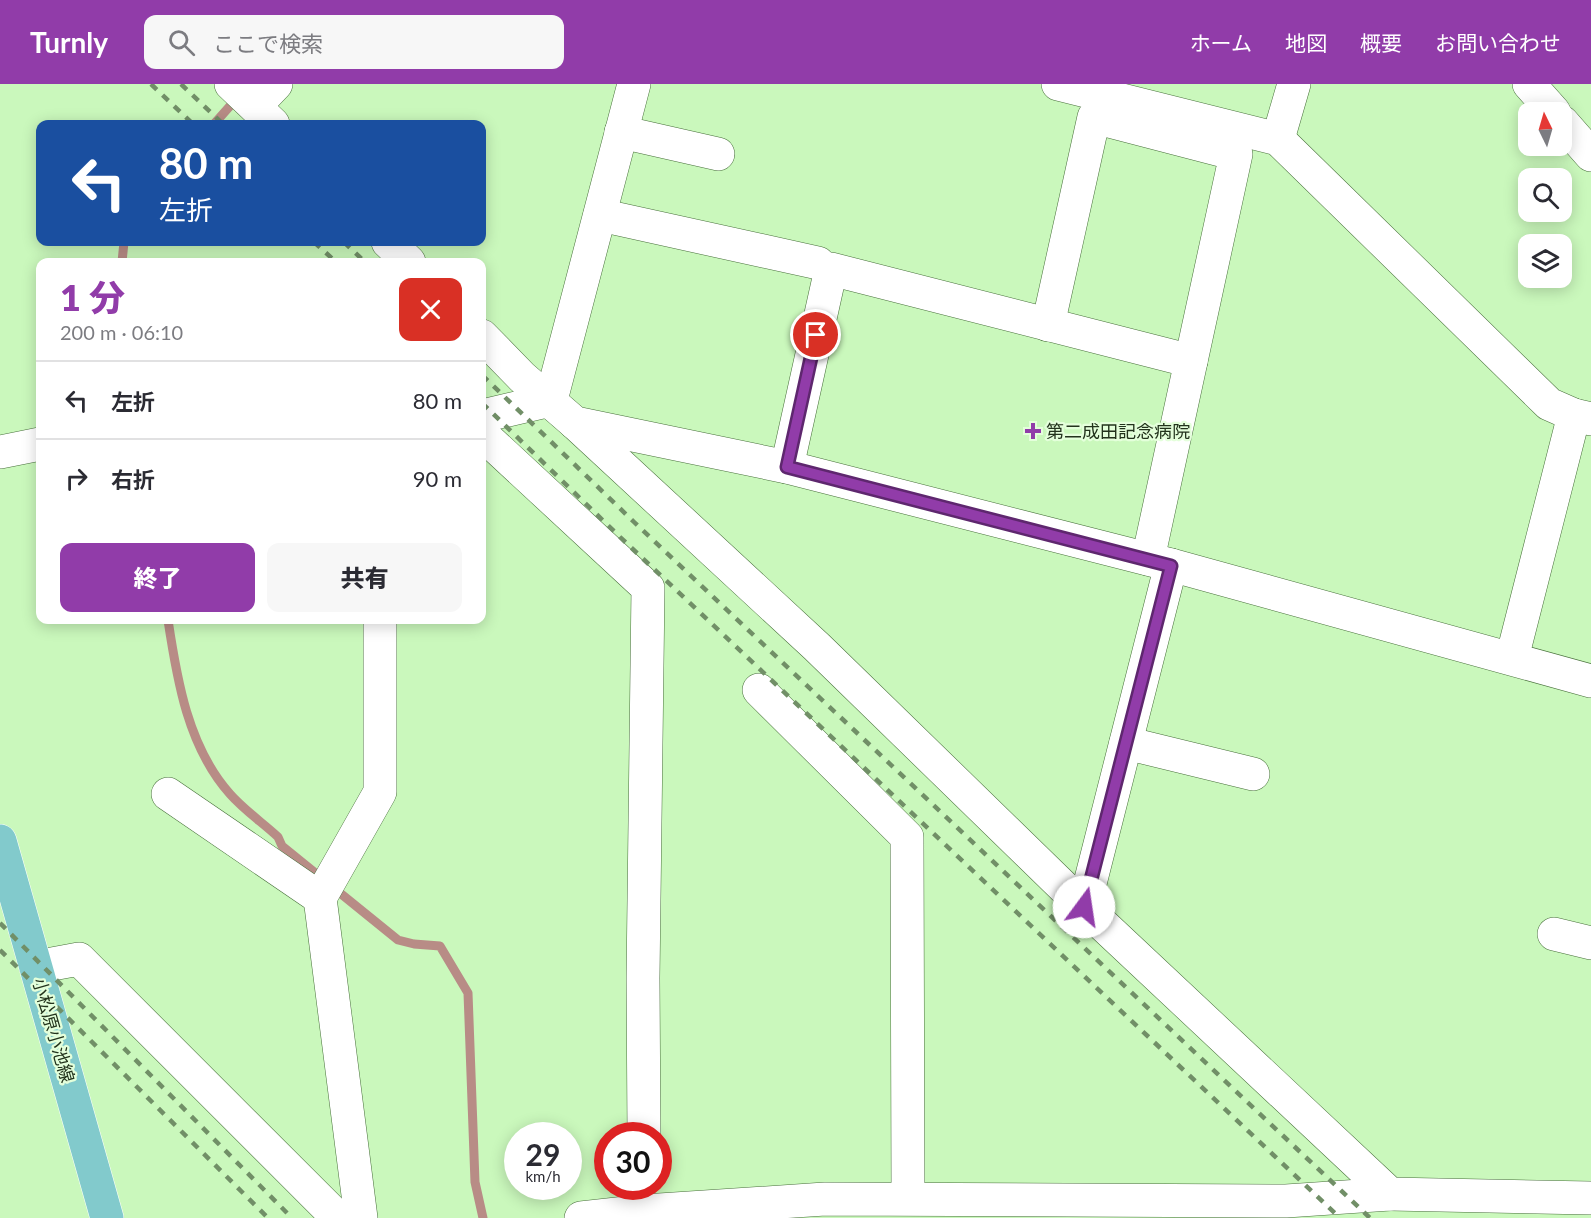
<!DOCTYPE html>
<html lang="ja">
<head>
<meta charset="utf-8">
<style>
  body { margin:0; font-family:Lato,"Noto Sans JP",sans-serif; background:#f7f7f7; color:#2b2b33; height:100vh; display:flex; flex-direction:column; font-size:22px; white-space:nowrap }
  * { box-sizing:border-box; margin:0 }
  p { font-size:20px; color:#7c7c81 }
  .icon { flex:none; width:33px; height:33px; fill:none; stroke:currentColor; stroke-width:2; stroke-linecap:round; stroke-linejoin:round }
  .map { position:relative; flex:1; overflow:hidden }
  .side { position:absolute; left:36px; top:174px; width:450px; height:366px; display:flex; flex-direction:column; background:#fff; border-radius:12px; box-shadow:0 3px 15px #0003 }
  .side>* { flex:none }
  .top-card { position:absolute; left:36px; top:36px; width:450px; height:126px; border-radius:12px; box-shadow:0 3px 15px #0003; background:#1a4fa0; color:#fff; overflow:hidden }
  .needle { width:39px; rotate:355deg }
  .fabs { position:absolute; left:1518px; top:18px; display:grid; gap:12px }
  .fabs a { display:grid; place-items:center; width:54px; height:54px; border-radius:12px; background:#fff; box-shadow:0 3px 15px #0003; font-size:30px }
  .speed { position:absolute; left:504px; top:1038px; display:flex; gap:12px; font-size:30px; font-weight:700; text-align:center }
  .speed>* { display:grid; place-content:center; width:78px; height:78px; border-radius:50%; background:#fff; box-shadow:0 3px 15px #0003; line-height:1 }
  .speed small { font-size:15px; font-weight:400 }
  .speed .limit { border:9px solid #d22; background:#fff; color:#111 }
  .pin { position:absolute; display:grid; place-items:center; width:51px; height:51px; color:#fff; margin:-26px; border:3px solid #fff; border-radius:50%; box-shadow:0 2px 6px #0007 }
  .me { position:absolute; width:66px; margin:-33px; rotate:14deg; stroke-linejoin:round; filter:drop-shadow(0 0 4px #0008) }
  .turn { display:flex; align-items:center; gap:21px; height:126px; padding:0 24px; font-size:27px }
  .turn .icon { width:78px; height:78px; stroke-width:2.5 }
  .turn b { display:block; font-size:42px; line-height:51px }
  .round { display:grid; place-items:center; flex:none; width:63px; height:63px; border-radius:12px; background:#f7f7f7 }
  .overview { display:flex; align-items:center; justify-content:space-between; height:102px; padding:0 24px }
  h1 { font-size:36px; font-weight:800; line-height:45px; color:#913ca9 }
  .action { display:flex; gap:12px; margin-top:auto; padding:12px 24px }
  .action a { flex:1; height:69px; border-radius:12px; background:#913ca9; color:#fff; font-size:24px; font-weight:800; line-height:69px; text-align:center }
  .action a+a { background:#f7f7f7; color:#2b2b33 }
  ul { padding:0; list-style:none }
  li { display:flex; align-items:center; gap:18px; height:78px; padding:0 24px; border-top:2px solid #e1e1e2 }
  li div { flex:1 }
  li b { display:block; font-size:22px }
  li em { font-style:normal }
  header { display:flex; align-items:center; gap:36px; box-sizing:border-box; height:84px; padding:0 30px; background:#913ca9; color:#fff }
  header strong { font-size:28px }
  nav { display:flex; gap:33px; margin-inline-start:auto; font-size:21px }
  .search { width:420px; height:54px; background:#f7f7f7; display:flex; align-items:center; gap:15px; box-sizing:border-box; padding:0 21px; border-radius:12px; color:#7c7c81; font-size:22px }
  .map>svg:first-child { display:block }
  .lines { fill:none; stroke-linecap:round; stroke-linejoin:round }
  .stream { stroke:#b88c86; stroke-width:9 }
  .minor-casing { stroke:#48703b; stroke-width:34 }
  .major-casing { stroke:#fff; stroke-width:34 }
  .minor { stroke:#fff; stroke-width:33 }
  .major { stroke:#82cacc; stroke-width:33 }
  .rail { stroke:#718f67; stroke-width:4.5; stroke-dasharray:8 8; stroke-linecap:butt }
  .route-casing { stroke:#5e276e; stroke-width:15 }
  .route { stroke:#913ca9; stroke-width:10 }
  .poi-dot { fill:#913ca9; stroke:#e4ffdb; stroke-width:2 }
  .labels { text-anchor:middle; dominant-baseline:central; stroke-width:4.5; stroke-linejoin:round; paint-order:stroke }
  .poi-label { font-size:18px; fill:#22331c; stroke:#e4ffdb; text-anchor:start }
  .street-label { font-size:18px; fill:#22331c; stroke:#e4ffdb }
</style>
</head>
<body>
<header>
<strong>Turnly</strong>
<div class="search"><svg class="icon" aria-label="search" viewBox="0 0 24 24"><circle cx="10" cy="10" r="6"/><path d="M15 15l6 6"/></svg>ここで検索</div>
<nav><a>ホーム</a><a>地図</a><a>概要</a><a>お問い合わせ</a></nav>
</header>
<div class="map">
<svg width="1591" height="1134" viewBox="0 0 1591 1134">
  <rect width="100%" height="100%" fill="#caf8bc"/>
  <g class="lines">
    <!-- stream -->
    <g class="stream">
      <path d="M214,40L238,13"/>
      <path d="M122,178L124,158"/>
      <path d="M168,536C177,596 188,663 230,710C244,726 263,739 278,753L282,762L398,856L414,860L440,862L468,909L475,1098L483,1134"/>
    </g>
    <!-- minor casing -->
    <g class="minor-casing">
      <g id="minor">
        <path d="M231,0L273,40"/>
        <path d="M1058,0L1278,55L1549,320L1574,331L1591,335"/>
        <path d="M1529,0L1554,28"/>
        <path d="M255,22L276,0"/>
        <path d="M1562,38L1591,71"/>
        <path d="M621,48L718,70"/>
        <path d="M1278,55L1294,0"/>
        <path d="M600,131L818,179"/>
        <path d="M388,158L409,178"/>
        <path d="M1048,241L1094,33L1236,70L1148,475"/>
        <path d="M482,252L522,293L575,339L787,383L1171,481L1591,597"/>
        <path d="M482,332L551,316L634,0"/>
        <path d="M575,339L817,563L1084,823L1390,1110L1591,1114"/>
        <path d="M482,350L648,504L643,894L644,1052"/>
        <path d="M0,368L40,360"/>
        <path d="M787,383L831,185L1191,277"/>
        <path d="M1512,574L1574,331"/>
        <path d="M759,606L907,753L908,1114"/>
        <path d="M1126,659L1253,690"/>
        <path d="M168,710L320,814"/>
        <path d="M1084,823L1171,481"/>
        <path d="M1554,850L1591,859"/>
        <path d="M36,883L79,875L338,1134"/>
        <path d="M361,1134L320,814L380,708V536"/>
        <path d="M581,1134L644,1127L825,1115L1286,1117L1390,1110"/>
      </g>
    </g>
    <!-- major casing -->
    <g class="major-casing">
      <path id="major" d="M0,757L107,1134"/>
    </g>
    <!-- minor -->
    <use href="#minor" class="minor"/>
    <!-- major -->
    <use href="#major" class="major"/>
    <!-- rail -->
    <g class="rail">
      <path d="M151,0L193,40"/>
      <path d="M181,0L223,40"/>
      <path d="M314,158L336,178"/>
      <path d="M344,158L365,178"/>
      <path d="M482,291L634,438L1370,1134"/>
      <path d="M482,319L620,453L1340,1134"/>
      <path d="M0,839L292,1134"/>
      <path d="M0,866L268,1134"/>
    </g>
  </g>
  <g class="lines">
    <!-- route casing -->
    <g class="route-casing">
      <path id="route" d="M816,251L787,383L1171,482L1084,823"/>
    </g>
    <!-- route -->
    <use href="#route" class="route"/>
  </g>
  <!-- markers -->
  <path class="poi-dot" d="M1030 338h6v6h6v6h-6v6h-6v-6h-6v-6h6z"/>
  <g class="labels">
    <!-- poi labels -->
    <g class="poi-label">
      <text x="1046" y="347">第二成田記念病院</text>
    </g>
    <!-- street labels -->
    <g class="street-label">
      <text transform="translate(54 946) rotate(74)">小松原小池線</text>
    </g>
  </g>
</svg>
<div class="fabs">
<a><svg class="needle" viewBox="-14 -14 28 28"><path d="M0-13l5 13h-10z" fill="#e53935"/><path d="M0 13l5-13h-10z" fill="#7c7c81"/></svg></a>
<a><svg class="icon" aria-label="search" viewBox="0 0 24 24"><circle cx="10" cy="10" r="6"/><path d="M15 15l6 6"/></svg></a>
<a><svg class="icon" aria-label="layers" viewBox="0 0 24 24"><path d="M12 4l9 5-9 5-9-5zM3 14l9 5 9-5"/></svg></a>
</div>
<div class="speed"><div>29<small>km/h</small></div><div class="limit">30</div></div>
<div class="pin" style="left:816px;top:251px;background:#d93025"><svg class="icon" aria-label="arrive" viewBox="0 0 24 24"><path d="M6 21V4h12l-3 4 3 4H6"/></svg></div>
<svg class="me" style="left:1084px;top:823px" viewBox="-20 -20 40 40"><circle r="19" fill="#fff"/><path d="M0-13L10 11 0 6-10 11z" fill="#913ca9"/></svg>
<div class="top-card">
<div class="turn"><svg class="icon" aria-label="left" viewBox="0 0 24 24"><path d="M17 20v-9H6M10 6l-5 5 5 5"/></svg><div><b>80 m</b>左折</div></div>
</div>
<section class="side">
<div class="overview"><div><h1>1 分</h1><p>200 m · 06:10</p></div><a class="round" style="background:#d93025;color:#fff"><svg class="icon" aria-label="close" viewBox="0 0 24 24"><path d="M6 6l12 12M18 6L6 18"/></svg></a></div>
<ul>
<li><svg class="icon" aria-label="left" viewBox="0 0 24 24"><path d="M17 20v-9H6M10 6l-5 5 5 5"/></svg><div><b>左折</b></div><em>80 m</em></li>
<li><svg class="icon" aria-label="right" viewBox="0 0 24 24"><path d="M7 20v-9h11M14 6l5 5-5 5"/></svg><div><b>右折</b></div><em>90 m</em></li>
</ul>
<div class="action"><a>終了</a><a>共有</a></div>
</section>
</div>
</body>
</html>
